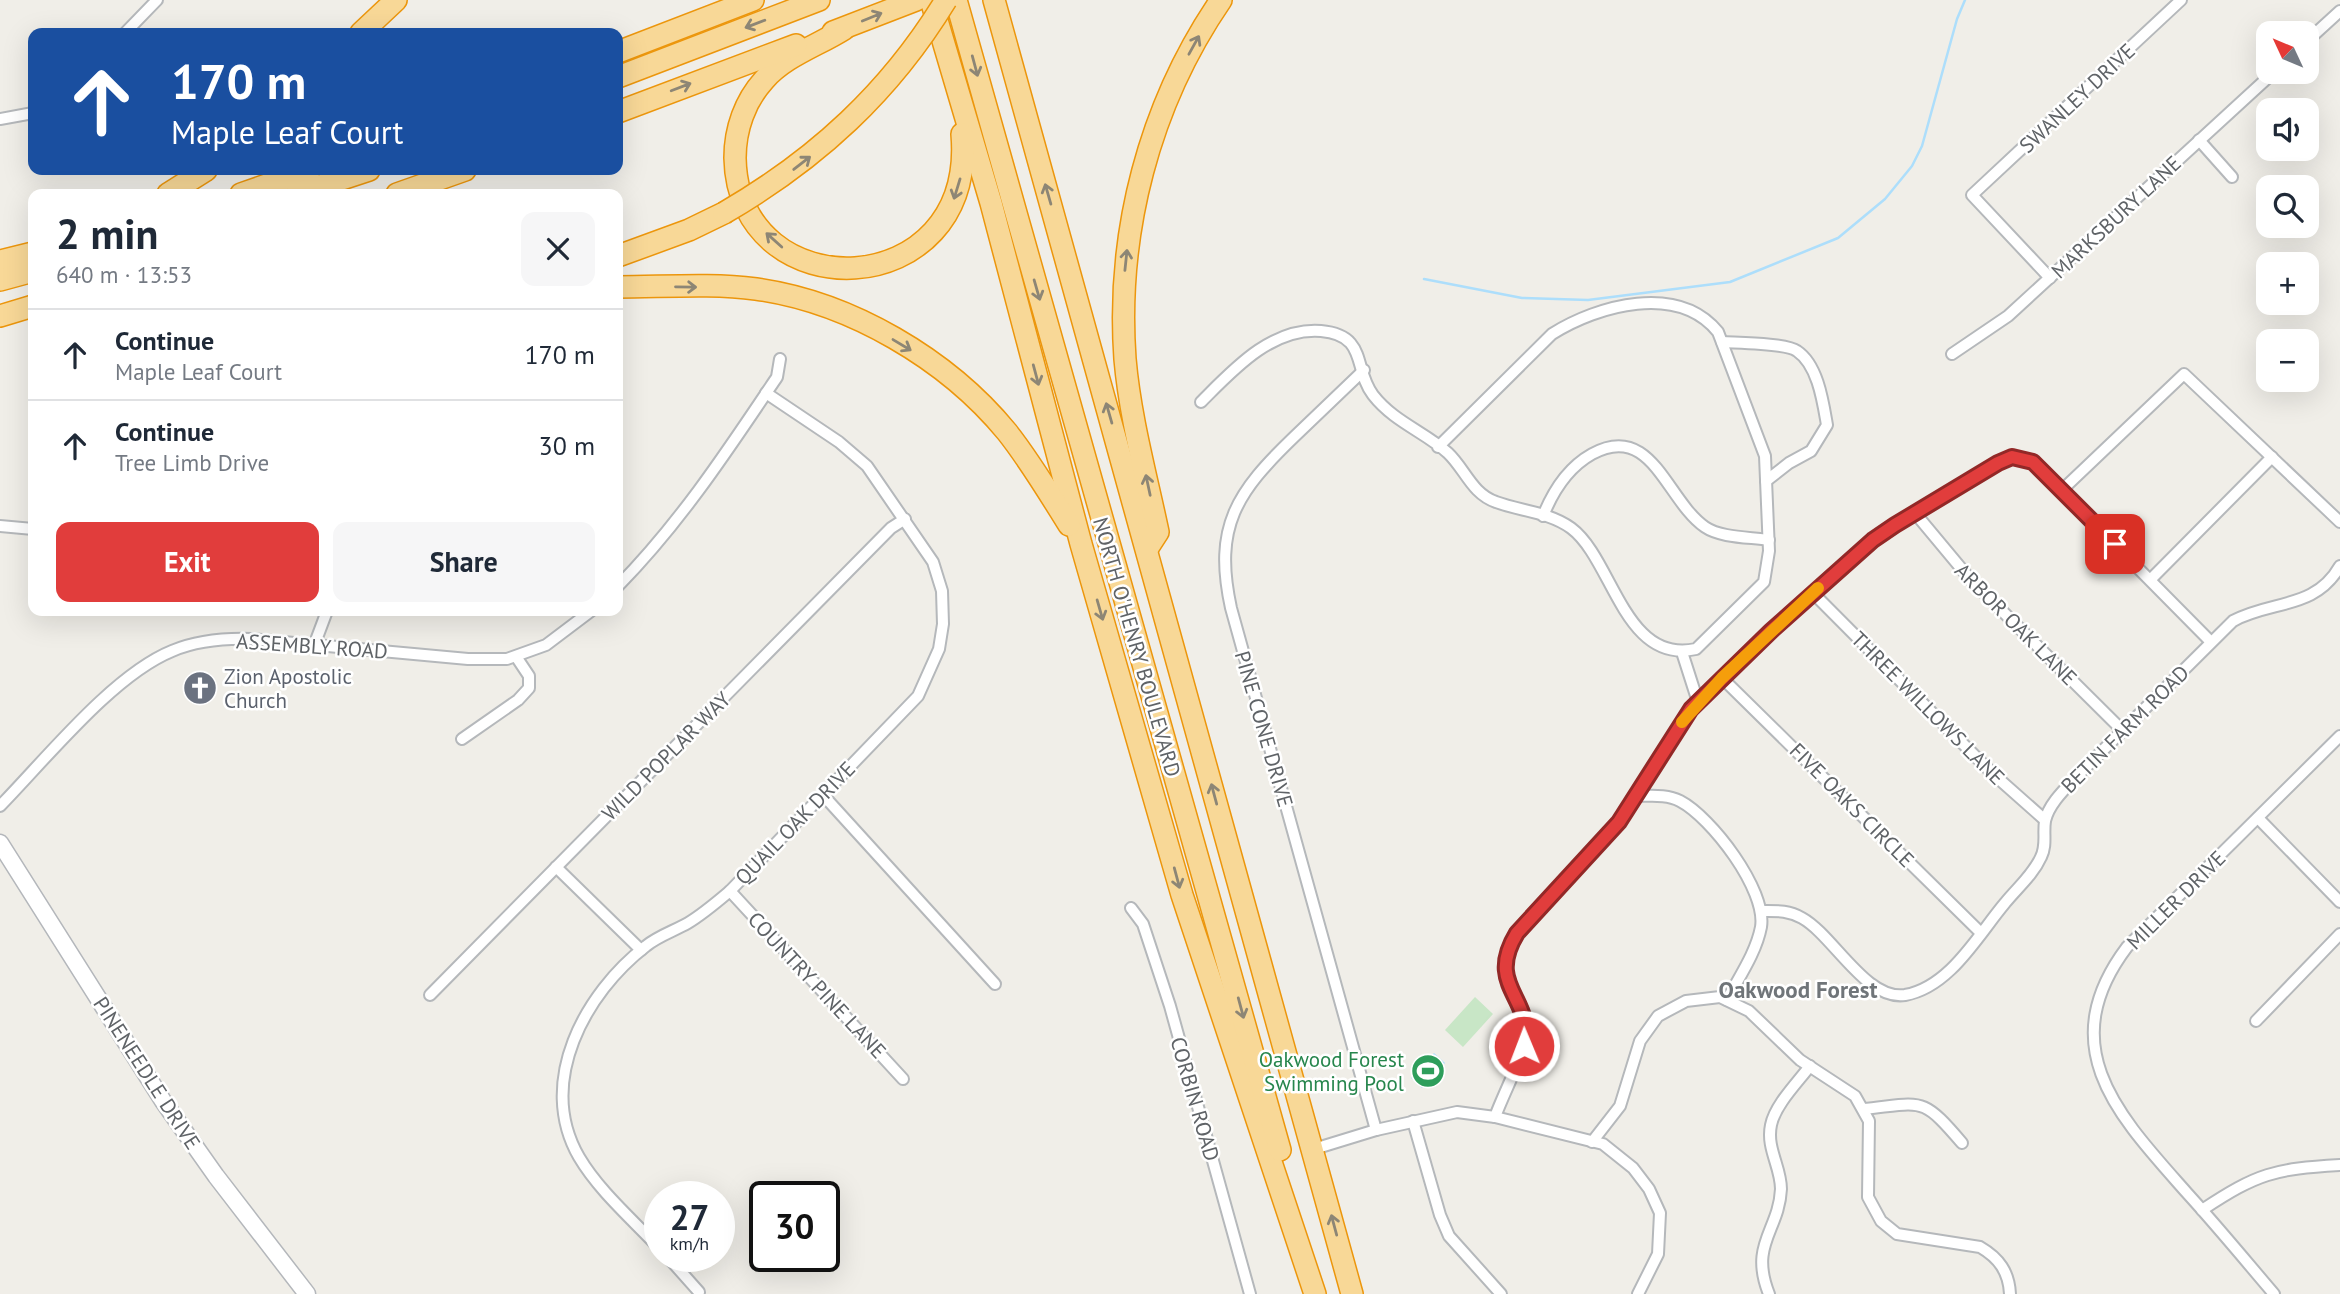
<!DOCTYPE html>
<html lang="en">
<head>
<meta charset="utf-8">
<style>
  body { margin:0; font-family:"PT Sans",sans-serif; background:#f6f6f7; color:#1f2937; height:100vh; display:flex; flex-direction:column; font-size:26px; white-space:nowrap }
  * { box-sizing:border-box; margin:0 }
  p { font-size:23px; color:#747a83 }
  .icon { flex:none; width:38px; height:38px; fill:none; stroke:currentColor; stroke-width:2; stroke-linecap:round; stroke-linejoin:round }
  .map { position:relative; flex:1; overflow:hidden }
  .drawer { position:absolute; left:28px; top:189px; width:595px; height:427px; display:flex; flex-direction:column; background:#fff; border-radius:14px; box-shadow:0 7px 28px #0002 }
  .drawer>* { flex:none }
  .top-card { position:absolute; left:28px; top:28px; width:595px; height:147px; border-radius:14px; box-shadow:0 7px 28px #0002; background:#1a4fa0; color:#fff; overflow:hidden }
  .needle { width:46px; rotate:314deg }
  .controls { position:absolute; left:2256px; top:21px; display:grid; gap:14px }
  .controls a { display:grid; place-items:center; width:63px; height:63px; border-radius:14px; background:#fff; box-shadow:0 7px 28px #0002; font-size:35px }
  .speed { position:absolute; left:644px; top:1181px; display:flex; gap:14px; font-size:35px; font-weight:700; text-align:center }
  .speed>* { display:grid; place-content:center; width:91px; height:91px; border-radius:50%; background:#fff; box-shadow:0 7px 28px #0002; line-height:1 }
  .speed small { font-size:18px; font-weight:400 }
  .speed .limit { border:4px solid #111; border-radius:10px; background:#fff; color:#111 }
  .pin { position:absolute; display:grid; place-items:center; width:60px; height:60px; color:#fff; margin:-30px; border-radius:14px; box-shadow:0 4px 10px #0006 }
  .me { position:absolute; width:77px; margin:-38px; rotate:359deg; stroke-linejoin:round; filter:drop-shadow(0 0 5px #0008) }
  .turn { display:flex; align-items:center; gap:24px; height:147px; padding:0 28px; font-size:32px }
  .turn .icon { width:91px; height:91px; stroke-width:2.5 }
  .turn b { display:block; font-size:49px; line-height:60px }
  .round { display:grid; place-items:center; flex:none; width:74px; height:74px; border-radius:14px; background:#f6f6f7 }
  .overview { display:flex; align-items:center; justify-content:space-between; height:119px; padding:0 28px }
  h1 { font-size:42px; font-weight:700; line-height:52px }
  .cta { display:flex; gap:14px; margin-top:auto; padding:14px 28px }
  .cta a { flex:1; height:80px; border-radius:14px; background:#e13d3c; color:#fff; font-size:28px; font-weight:700; line-height:80px; text-align:center }
  .cta a+a { background:#f6f6f7; color:#1f2937 }
  ul { padding:0; list-style:none }
  li { display:flex; align-items:center; gap:21px; height:91px; padding:0 28px; border-top:2px solid #e0e1e3 }
  li div { flex:1 }
  li b { display:block; font-size:26px }
  li em { font-style:normal }
  .map>svg:first-child { display:block }
  .green { fill:#c8e6c6 }
  .water { fill:#addefb }
  .lines { fill:none; stroke-linecap:round; stroke-linejoin:round }
  .stream { stroke:#addefb; stroke-width:2.5 }
  .street-casing { stroke:#b5b8bb; stroke-width:14 }
  .secondary-casing { stroke:#b4b7bb; stroke-width:19 }
  .highway-casing { stroke:#ec960c; stroke-width:24 }
  .street { stroke:#fff; stroke-width:10 }
  .secondary { stroke:#fff; stroke-width:16 }
  .highway { stroke:#f8d897; stroke-width:21 }
  .highway-bridge-casing { stroke:#ec960c; stroke-width:24; stroke-linecap:butt }
  .highway-bridge { stroke:#f8d897; stroke-width:21 }
  .oneway { stroke:#8d8675 }
  .route-casing { stroke:#922827; stroke-width:18 }
  .route { stroke:#e13d3c; stroke-width:12 }
  .slow { stroke:#f59e0b; stroke-width:12 }
  .labels { text-anchor:middle; dominant-baseline:central; stroke-width:5; stroke-linejoin:round; paint-order:stroke }
  .street-label { font-size:21px; fill:#5f6367; stroke:#fff }
  .worship-label { font-size:21px; fill:#5b616d; stroke:#fff; text-anchor:start }
  .leisure-label { font-size:21px; fill:#27864d; stroke:#fff; text-anchor:end }
  .neighbourhood-label { font-size:23px; font-weight:bold; fill:#707579; stroke:#fff }
</style>
</head>
<body>
<div class="map">
<svg width="2340" height="1294" viewBox="0 0 2340 1294">
  <rect width="100%" height="100%" fill="#f0eee8"/>
  <!-- green -->
  <path class="green" d="M1475,997L1493,1014L1463,1047L1445,1030Z"/>
  <!-- water -->
  <path class="water" d="M1434,1053L1445,1063L1422,1088L1411,1078Z"/>
  <g class="lines">
    <!-- stream -->
    <path class="stream" d="M1424,279L1522,298L1588,300L1730,282L1838,238L1885,199L1912,166L1922,146L1957,19L1965,0"/>
    <!-- street casing -->
    <g class="street-casing">
      <g id="street">
        <path d="M125,33L157,0"/>
        <path d="M2306,42L2340,11"/>
        <path d="M0,119L33,113"/>
        <path d="M2199,140L2232,177"/>
        <path d="M2050,278L1972,195L2181,0"/>
        <path d="M1722,342C1738,343 1786,343 1797,351C1818,365 1823,402 1827,425L1811,451L1789,463L1766,481"/>
        <path d="M1952,354L2008,316L2274,72"/>
        <path d="M1364,370C1340,393 1317,415 1294,437C1237,492 1213,526 1231,608L1376,1130"/>
        <path d="M1201,402C1232,371 1271,327 1321,331C1368,335 1353,369 1373,395C1394,422 1425,432 1448,453C1465,469 1472,494 1496,502C1520,511 1549,512 1571,528C1613,559 1624,665 1696,649L1764,582L1769,551L1765,456L1718,332C1678,283 1598,305 1552,334L1438,447"/>
        <path d="M2062,490L2184,374L2340,522"/>
        <path d="M1915,513L1970,579L2122,730"/>
        <path d="M1543,516C1553,491 1567,468 1592,454C1652,421 1666,500 1705,527C1721,538 1750,537 1769,540"/>
        <path d="M0,526L33,529"/>
        <path d="M2151,579L2272,457"/>
        <path d="M618,586C680,523 728,450 777,377L780,359"/>
        <path d="M1813,593L1992,773L2045,820"/>
        <path d="M315,643L327,611"/>
        <path d="M1682,652L1698,702"/>
        <path d="M1722,678L1981,933"/>
        <path d="M462,739L518,700L529,688V676L517,658"/>
        <path d="M823,795L995,984"/>
        <path d="M1637,796L1691,709L1771,631L1873,540L1984,470L2012,457L2033,462L2211,642"/>
        <path d="M0,806C46,759 113,675 172,651C198,640 224,638 252,639L468,659H507L546,645L591,611"/>
        <path d="M2258,818L2340,902"/>
        <path d="M556,867L641,950"/>
        <path d="M730,891L903,1079"/>
        <path d="M1131,908L1143,924L1170,1006L1250,1294"/>
        <path d="M1761,911C1776,911 1788,910 1802,918C1833,935 1866,1001 1905,995C1950,987 1978,935 2005,903C2017,888 2033,875 2041,857C2047,845 2043,834 2045,821C2049,803 2067,787 2079,774L2233,621C2271,600 2315,610 2340,566"/>
        <path d="M430,995L891,528L905,519"/>
        <path d="M2256,1021L2340,934"/>
        <path d="M1863,1109C1923,1103 1921,1095 1962,1143"/>
        <path d="M1495,1117C1502,1097 1525,1052 1527,1035C1530,992 1484,987 1517,933L1619,822L1637,796C1651,796 1667,794 1680,801C1711,817 1767,890 1761,927C1756,953 1739,977 1727,1000"/>
        <path d="M1413,1121L1440,1215L1449,1236L1501,1294"/>
        <path d="M1592,1142L1620,1106L1640,1041L1658,1016L1686,1001L1720,997L1749,1011L1800,1060L1855,1096L1869,1121L1868,1197L1881,1221L1897,1234L1980,1247C1999,1258 2009,1272 2010,1294"/>
        <path d="M1314,1149L1376,1130L1457,1112L1495,1117L1603,1144L1633,1168L1649,1189L1660,1213L1658,1254L1638,1294"/>
        <path d="M2202,1210C2258,1173 2274,1169 2340,1165"/>
        <path d="M660,1249C633,1220 599,1191 579,1157C536,1082 585,993 646,946C658,936 674,931 688,923C703,914 717,902 730,891L918,696L939,649L943,624L942,591L933,562L867,466L839,442L766,393"/>
        <path d="M667,1256L699,1292"/>
        <path d="M1769,1294C1749,1244 1779,1231 1781,1189C1781,1167 1766,1148 1771,1125C1775,1105 1797,1083 1810,1066"/>
        <path d="M2274,1294C2245,1260 2217,1226 2187,1193C2120,1117 2051,1048 2127,947L2340,736"/>
      </g>
    </g>
    <!-- secondary casing -->
    <g class="secondary-casing">
      <path id="secondary" d="M0,843L163,1101L216,1176L307,1294"/>
    </g>
    <!-- highway casing -->
    <g class="highway-casing">
      <g id="highway">
        <path d="M931,0L991,203L1081,544L1182,895L1315,1294"/>
        <path d="M956,0L1280,1150"/>
        <path d="M994,0L1352,1294"/>
        <path d="M844,29C817,46 785,56 764,80C745,101 735,129 735,158C738,312 977,305 962,134"/>
        <path d="M833,32L916,0"/>
        <path d="M361,33L396,0"/>
        <path d="M618,52L753,0"/>
        <path d="M618,77L819,0"/>
        <path d="M618,112L796,45"/>
        <path d="M168,194L206,170"/>
        <path d="M241,194L310,170"/>
        <path d="M296,194L369,170"/>
        <path d="M397,194L465,170"/>
        <path d="M618,256L689,230L724,213"/>
        <path d="M0,261L33,253"/>
        <path d="M0,280L33,271"/>
        <path d="M618,287C663,287 711,283 756,289C850,302 947,359 1007,432C1030,461 1049,493 1069,525"/>
        <path d="M0,316L33,306"/>
        <path d="M1147,549L1158,532C1146,475 1130,417 1125,359C1116,233 1149,105 1221,0"/>
      </g>
    </g>
    <!-- street -->
    <use href="#street" class="street"/>
    <!-- secondary -->
    <use href="#secondary" class="secondary"/>
    <!-- highway -->
    <use href="#highway" class="highway"/>
    <!-- highway-bridge casing -->
    <g class="highway-bridge-casing">
      <path id="highway-bridge" d="M724,213C817,159 890,92 946,0"/>
    </g>
    <!-- highway-bridge -->
    <use href="#highway-bridge" class="highway-bridge"/>
  </g>
  <!-- one-way arrows -->
  <defs><path id="oneway-shaft" d="M-6 0H5M1.5-3L5.5 0L1.5 3" fill="none" stroke-width="1.6" stroke-linecap="round" stroke-linejoin="round" transform="scale(1.75)"/></defs>
  <g class="oneway">
    <use href="#oneway-shaft" transform="translate(872 17) rotate(-22)"/>
    <use href="#oneway-shaft" transform="translate(755 24) rotate(159)"/>
    <use href="#oneway-shaft" transform="translate(1194 45) rotate(-61)"/>
    <use href="#oneway-shaft" transform="translate(975 66) rotate(75)"/>
    <use href="#oneway-shaft" transform="translate(681 87) rotate(-21)"/>
    <use href="#oneway-shaft" transform="translate(802 163) rotate(-38)"/>
    <use href="#oneway-shaft" transform="translate(957 189) rotate(107)"/>
    <use href="#oneway-shaft" transform="translate(1048 194) rotate(-106)"/>
    <use href="#oneway-shaft" transform="translate(774 240) rotate(-138)"/>
    <use href="#oneway-shaft" transform="translate(1126 260) rotate(-84)"/>
    <use href="#oneway-shaft" transform="translate(686 287) rotate(1)"/>
    <use href="#oneway-shaft" transform="translate(1037 290) rotate(74)"/>
    <use href="#oneway-shaft" transform="translate(902 345) rotate(31)"/>
    <use href="#oneway-shaft" transform="translate(1036 375) rotate(75)"/>
    <use href="#oneway-shaft" transform="translate(1109 413) rotate(-106)"/>
    <use href="#oneway-shaft" transform="translate(1148 485) rotate(-102)"/>
    <use href="#oneway-shaft" transform="translate(1100 610) rotate(74)"/>
    <use href="#oneway-shaft" transform="translate(1214 794) rotate(-105)"/>
    <use href="#oneway-shaft" transform="translate(1177 878) rotate(75)"/>
    <use href="#oneway-shaft" transform="translate(1241 1008) rotate(75)"/>
    <use href="#oneway-shaft" transform="translate(1334 1225) rotate(-105)"/>
  </g>
  <g class="lines">
    <!-- route casing -->
    <g class="route-casing">
      <path id="route" d="M1524,1046C1535,997 1484,987 1517,933L1619,822L1691,709L1771,631L1873,540L1895,525L1998,463L2012,457L2033,462L2115,544"/>
    </g>
    <!-- route -->
    <use href="#route" class="route"/>
    <!-- slow -->
    <path class="slow" d="M1682,722L1722,678L1818,588"/>
  </g>
  <!-- icons -->
  <defs>
    <g id="church-disc" transform="scale(1.75)"><circle r="9.5" fill="#6b7280" stroke="#fff"/><path d="M-1.2-6h2.4v3.5h3.3v2.4h-3.3V6h-2.4V-.1h-3.3v-2.4h3.3Z" fill="#fff"/></g>
    <g id="stadium-disc" transform="scale(1.75)"><circle r="9.5" fill="#2e9e5b" stroke="#fff"/><path d="M0-5a6.5 5 0 1 0 0 10a6.5 5 0 1 0 0-10ZM-3.5-1.8h7v3.6h-7Z" fill="#fff"/></g>
  </defs>
  <g fill-rule="evenodd">
    <use href="#church-disc" x="200" y="688"/>
    <use href="#stadium-disc" x="1428" y="1071"/>
  </g>
  <g class="labels">
    <!-- street labels -->
    <g class="street-label">
      <text transform="translate(2077 98) rotate(-43)">SWANLEY DRIVE</text>
      <text transform="translate(2116 217) rotate(-43)">MARKSBURY LANE</text>
      <text transform="translate(2016 624) rotate(45)">ARBOR OAK LANE</text>
      <text transform="translate(312 646) rotate(4)">ASSEMBLY ROAD</text>
      <text transform="translate(1137 647) rotate(74)">NORTH O'HENRY BOULEVARD</text>
      <text transform="translate(1928 708) rotate(45)">THREE WILLOWS LANE</text>
      <text transform="translate(1264 729) rotate(74)">PINE CONE DRIVE</text>
      <text transform="translate(2125 729) rotate(-45)">BETIN FARM ROAD</text>
      <text transform="translate(666 756) rotate(-45)">WILD POPLAR WAY</text>
      <text transform="translate(1852 805) rotate(45)">FIVE OAKS CIRCLE</text>
      <text transform="translate(795 823) rotate(-46)">QUAIL OAK DRIVE</text>
      <text transform="translate(2176 900) rotate(-45)">MILLER DRIVE</text>
      <text transform="translate(817 985) rotate(47)">COUNTRY PINE LANE</text>
      <text transform="translate(147 1073) rotate(57)">PINENEEDLE DRIVE</text>
      <text transform="translate(1195 1099) rotate(74)">CORBIN ROAD</text>
    </g>
    <!-- worship labels -->
    <g class="worship-label">
      <text x="224" y="676">Zion Apostolic<tspan x="224" dy="24">Church</tspan></text>
    </g>
    <!-- leisure labels -->
    <g class="leisure-label">
      <text x="1404" y="1059">Oakwood Forest<tspan x="1404" dy="24">Swimming Pool</tspan></text>
    </g>
    <!-- neighbourhood labels -->
    <g class="neighbourhood-label">
      <text x="1798" y="989">Oakwood Forest</text>
    </g>
  </g>
</svg>
<div class="controls">
<a><svg class="needle" viewBox="-14 -14 28 28"><path d="M0-13l5 13h-10z" fill="#e53935"/><path d="M0 13l5-13h-10z" fill="#747a83"/></svg></a>
<a><svg class="icon" aria-label="sound" viewBox="0 0 24 24"><path d="M4 9h4l5-4v14l-5-4H4zM17 9q2 3 0 6"/></svg></a>
<a><svg class="icon" aria-label="search" viewBox="0 0 24 24"><circle cx="10" cy="10" r="6"/><path d="M15 15l6 6"/></svg></a>
<a>+</a>
<a>−</a>
</div>
<div class="speed"><div>27<small>km/h</small></div><div class="limit">30</div></div>
<div class="pin" style="left:2115px;top:544px;background:#d93025"><svg class="icon" aria-label="arrive" viewBox="0 0 24 24"><path d="M6 21V4h12l-3 4 3 4H6"/></svg></div>
<svg class="me" style="left:1524px;top:1046px" viewBox="-20 -20 40 40"><circle r="17" fill="#e13d3c" stroke="#fff" stroke-width="3"/><path d="M0-11L8 9 0 5-8 9z" fill="#fff"/></svg>
<div class="top-card">
<div class="turn"><svg class="icon" aria-label="ahead" viewBox="0 0 24 24"><path d="M12 20V5M6 11l6-6 6 6"/></svg><div><b>170 m</b>Maple Leaf Court</div></div>
</div>
<section class="drawer">
<div class="overview"><div><h1>2 min</h1><p>640 m · 13:53</p></div><a class="round"><svg class="icon" aria-label="close" viewBox="0 0 24 24"><path d="M6 6l12 12M18 6L6 18"/></svg></a></div>
<ul>
<li><svg class="icon" aria-label="ahead" viewBox="0 0 24 24"><path d="M12 20V5M6 11l6-6 6 6"/></svg><div><b>Continue</b><p>Maple Leaf Court</p></div><em>170 m</em></li>
<li><svg class="icon" aria-label="ahead" viewBox="0 0 24 24"><path d="M12 20V5M6 11l6-6 6 6"/></svg><div><b>Continue</b><p>Tree Limb Drive</p></div><em>30 m</em></li>
</ul>
<div class="cta"><a>Exit</a><a>Share</a></div>
</section>
</div>
</body>
</html>
